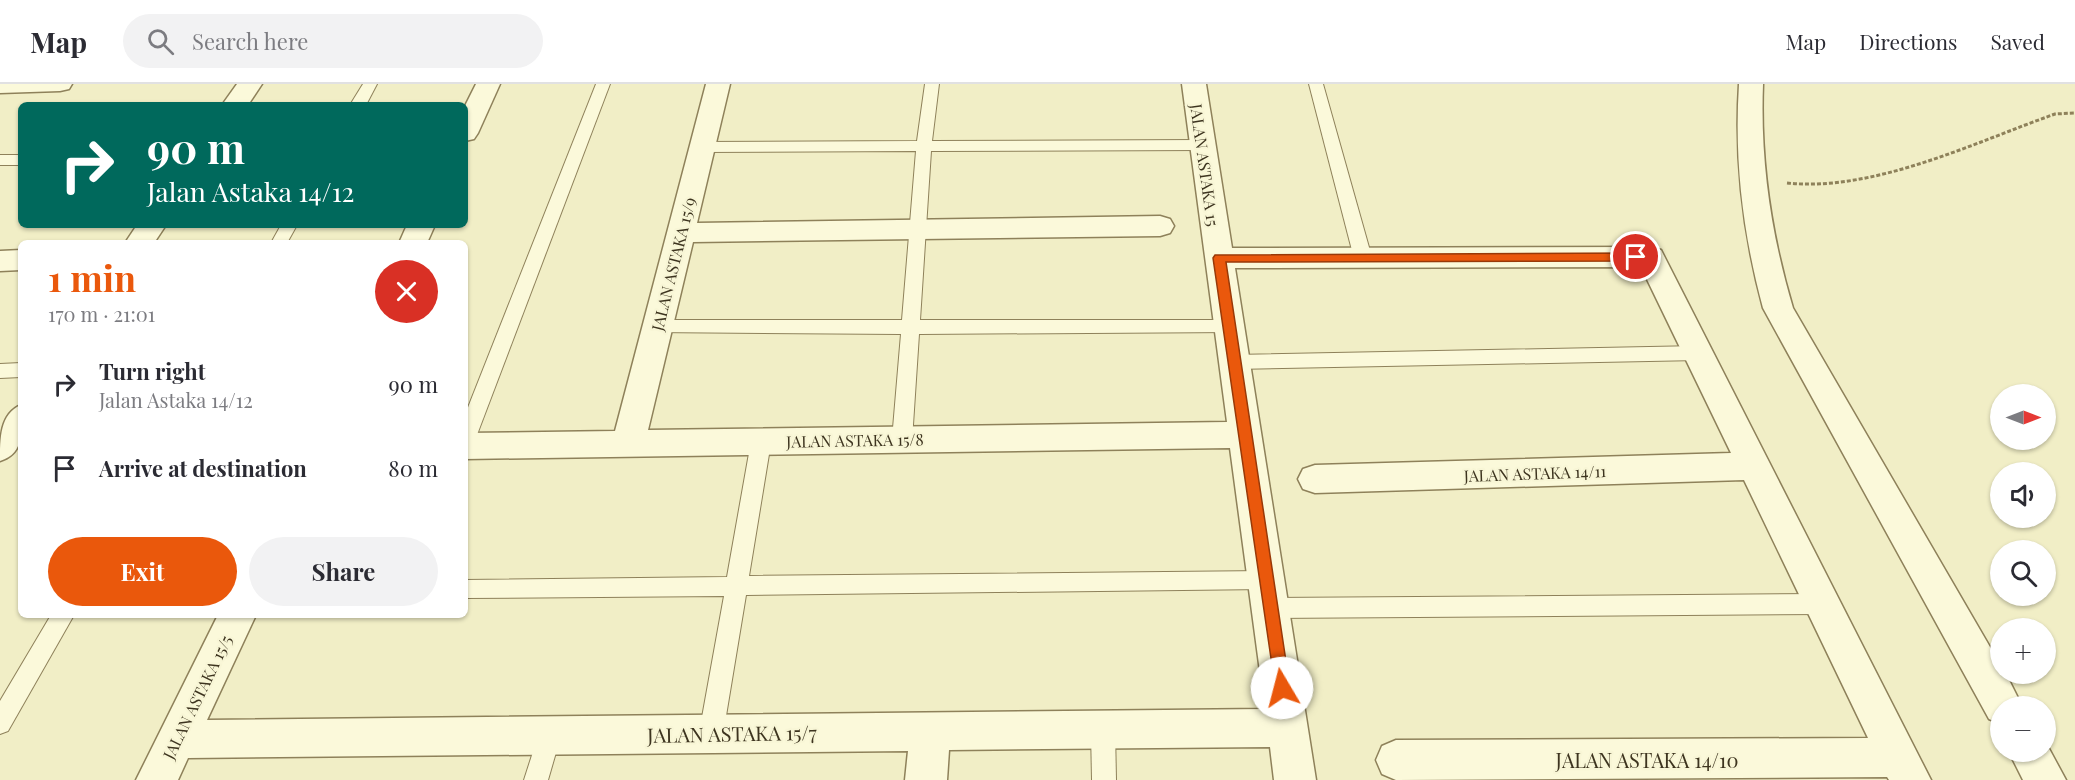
<!DOCTYPE html>
<html lang="en">
<head>
<meta charset="utf-8">
<style>
  body { margin:0; font-family:"Playfair Display",serif; background:#f2f2f3; color:#2b2b33; height:100vh; display:flex; flex-direction:column; font-size:22px; white-space:nowrap }
  * { box-sizing:border-box; margin:0 }
  p { font-size:20px; color:#7c7c81 }
  .icon { flex:none; width:33px; height:33px; fill:none; stroke:currentColor; stroke-width:2; stroke-linecap:round; stroke-linejoin:round }
  .map { position:relative; flex:1; overflow:hidden }
  .drawer { position:absolute; left:18px; top:156px; width:450px; height:378px; display:flex; flex-direction:column; background:#fff; border-radius:9px; box-shadow:0 2px 4px #0004 }
  .drawer>* { flex:none }
  .hud { position:absolute; left:18px; top:18px; width:450px; height:126px; border-radius:9px; box-shadow:0 2px 4px #0004; background:#00695c; color:#fff; overflow:hidden }
  .needle { width:39px; rotate:90deg }
  .fabs { position:absolute; left:1990px; top:300px; display:grid; gap:12px }
  .fabs a { display:grid; place-items:center; width:66px; height:66px; border-radius:50%; background:#fff; box-shadow:0 2px 4px #0004; font-size:30px }
  .pin { position:absolute; display:grid; place-items:center; width:51px; height:51px; color:#fff; margin:-26px; border:3px solid #fff; border-radius:50%; box-shadow:0 2px 6px #0007 }
  .me { position:absolute; width:66px; margin:-33px; rotate:352deg; stroke-linejoin:round; filter:drop-shadow(0 0 4px #0008) }
  .turn { display:flex; align-items:center; gap:21px; height:126px; padding:0 30px; font-size:27px }
  .turn .icon { width:78px; height:78px; stroke-width:2.5 }
  .turn b { display:block; font-size:42px; line-height:51px }
  .round { display:grid; place-items:center; flex:none; width:63px; height:63px; border-radius:32px; background:#f2f2f3 }
  .head { display:flex; align-items:center; justify-content:space-between; height:102px; padding:0 30px }
  h1 { font-size:36px; font-weight:700; line-height:45px; color:#ea580c }
  .cta { display:flex; gap:12px; margin-top:auto; padding:12px 30px }
  .cta a { flex:1; height:69px; border-radius:36px; background:#ea580c; color:#fff; font-size:24px; font-weight:700; line-height:69px; text-align:center }
  .cta a+a { background:#f2f2f3; color:#2b2b33 }
  ul { padding:0; list-style:none }
  li { display:flex; align-items:center; gap:18px; height:84px; padding:0 30px }
  li div { flex:1 }
  li b { display:block; font-size:22px }
  li em { font-style:normal }
  header { display:flex; align-items:center; gap:36px; box-sizing:border-box; height:84px; padding:0 30px; background:#fff; border-bottom:2px solid #e1e1e2 }
  header strong { font-size:28px }
  nav { display:flex; gap:33px; margin-inline-start:auto; font-size:21px }
  .search { width:420px; height:54px; background:#f2f2f3; display:flex; align-items:center; gap:15px; box-sizing:border-box; padding:0 21px; border-radius:33px; color:#7c7c81; font-size:22px }
  .map>svg:first-child { display:block }
  .lines { fill:none; stroke-linecap:round; stroke-linejoin:round }
  .service-casing { stroke:#8e815a; stroke-width:2 }
  .minor-casing { stroke:#8e815a; stroke-width:3 }
  .tertiary-casing { stroke:#8e815a; stroke-width:3 }
  .path { stroke:#8e815a; stroke-width:3; stroke-dasharray:4 2; stroke-linecap:butt }
  .service { fill:#fbf9da; fill-rule:evenodd }
  .minor { fill:#fbf9da; fill-rule:evenodd }
  .tertiary { fill:#fbf9da; fill-rule:evenodd }
  .route { fill:#ea580c; stroke:#983908; stroke-width:1.5 }
  .labels { text-anchor:middle; dominant-baseline:central; stroke-width:4.5; stroke-linejoin:round; paint-order:stroke }
  .street-label { font-size:16px; fill:#3d341f; stroke:#f8f6d6 }
  .near-street-label { font-size:20px; fill:#3d341f; stroke:#f8f6d6 }
</style>
</head>
<body>
<header>
<strong>Map</strong>
<div class="search"><svg class="icon" aria-label="search" viewBox="0 0 24 24"><circle cx="10" cy="10" r="6"/><path d="M15 15l6 6"/></svg>Search here</div>
<nav><a>Map</a><a>Directions</a><a>Saved</a></nav>
</header>
<div class="map">
<svg width="2075" height="696" viewBox="0 0 2075 696">
  <rect width="100%" height="100%" fill="#f1eec6"/>
  <g class="lines">
    <!-- service casing -->
    <g class="service-casing">
      <g id="service">
        <path d="M363,0H377L366,21H350Z"/>
        <path d="M596,0H610L475,356L472,361L465,364V331Z"/>
        <path d="M925,0H939L932,57L1202,56L1210,61L1202,66L931,67L920,236H1229L1235,238L1238,243L1235,248L919,250L912,356L909,361L902,364L895,361L892,356L901,250L651,248L648,243L651,238L657,236H902L916,67L702,68L694,63L702,58L917,57Z"/>
        <path d="M1309,0H1323L1372,174L1369,178H1357L1354,174Z"/>
        <rect x="0" y="71" width="21" height="10"/>
        <path d="M281,141H297L287,159H271Z"/>
        <path d="M1699,262L1706,264L1708,269L1706,274L1699,276L1234,285L1227,283L1225,278L1227,273L1234,271Z"/>
        <path d="M21,279V293L0,294V280Z"/>
        <path d="M761,350L768,352L771,358L749,492L1266,487L1274,489L1277,496L1274,503L1266,505L746,511L723,650L719,658L711,661L703,658L699,650L724,512L465,514V496L727,493L751,358L754,352Z"/>
        <path d="M1824,510L1832,513L1835,520L1832,527L1824,530L1270,534L1262,531L1259,524L1262,517L1270,514Z"/>
        <path d="M51,531H74L8,647L0,650V617Z"/>
        <path d="M1103,635L1111,638L1115,646L1116,696H1092L1091,646L1095,638Z"/>
        <path d="M549,640L557,643L561,651L548,696H524L541,643Z"/>
      </g>
    </g>
    <!-- minor casing -->
    <g class="minor-casing">
      <g id="minor">
        <path d="M0,0H72L69,5L60,7L0,9Z"/>
        <path d="M237,0H262L248,21H222Z"/>
        <path d="M476,0H500L478,49L474,55L465,57V22Z"/>
        <path d="M706,0H730L697,139L1160,132L1170,135L1174,142L1170,149L1160,152L693,158L648,346L1227,338L1182,0H1206L1232,164L1651,163L1661,166L1931,696H1889L1887,693L1396,696L1382,690L1376,676L1382,662L1396,656L1868,654L1744,396L1315,409L1303,405L1298,395L1303,385L1315,381L1731,369L1641,183L1235,184L1316,696H1274L1270,663L949,666L947,696H905L908,667L188,674L178,696H136L218,531H256L207,636L1265,625L1230,364L465,375V349L615,347Z"/>
        <path d="M137,141H166L154,159H125Z"/>
        <path d="M407,141H435L427,159H399Z"/>
        <path d="M21,166V186L0,187V167Z"/>
        <path d="M21,321C21,345 26,369 0,377C0,354 0,330 21,321Z"/>
      </g>
    </g>
    <!-- tertiary casing -->
    <g class="tertiary-casing">
      <g id="tertiary">
        <path d="M1739,0H1763C1760,77 1771,150 1793,224L2001,582V590H2006L2022,622H2001V640L1989,635L1763,224C1743,150 1734,77 1739,0Z"/>
        <path d="M2046,659L2066,696H2023L2009,668H2046Z"/>
      </g>
    </g>
    <!-- path -->
    <path class="path" d="M1787,99C1874,108 1973,59 2055,30L2075,29"/>
    <!-- service -->
    <use href="#service" class="service"/>
    <!-- minor -->
    <use href="#minor" class="minor"/>
    <!-- tertiary -->
    <use href="#tertiary" class="tertiary"/>
  </g>
  <!-- route -->
  <path class="route" d="M1636,169L1642,173L1636,177L1226,178L1290,604L1287,609L1282,611L1276,609L1213,174L1215,171Z"/>
  <g class="labels">
    <!-- street labels -->
    <g class="street-label">
      <text transform="translate(1205 81) rotate(82)">JALAN ASTAKA 15</text>
      <text transform="translate(673 180) rotate(-76)">JALAN ASTAKA 15/9</text>
      <text transform="translate(855 356) rotate(-1)">JALAN ASTAKA 15/8</text>
      <text transform="translate(1535 389) rotate(-2)">JALAN ASTAKA 14/11</text>
      <text transform="translate(197 613) rotate(-64)">JALAN ASTAKA 15/5</text>
    </g>
    <!-- near-street labels -->
    <g class="near-street-label">
      <text transform="translate(732 649) rotate(-1)">JALAN ASTAKA 15/7</text>
      <text x="1647" y="675">JALAN ASTAKA 14/10</text>
    </g>
  </g>
</svg>
<div class="fabs">
<a><svg class="needle" viewBox="-14 -14 28 28"><path d="M0-13l5 13h-10z" fill="#e53935"/><path d="M0 13l5-13h-10z" fill="#7c7c81"/></svg></a>
<a><svg class="icon" aria-label="sound" viewBox="0 0 24 24"><path d="M4 9h4l5-4v14l-5-4H4zM17 9q2 3 0 6"/></svg></a>
<a><svg class="icon" aria-label="search" viewBox="0 0 24 24"><circle cx="10" cy="10" r="6"/><path d="M15 15l6 6"/></svg></a>
<a>+</a>
<a>−</a>
</div>
<div class="pin" style="left:1636px;top:173px;background:#d93025"><svg class="icon" aria-label="arrive" viewBox="0 0 24 24"><path d="M6 21V4h12l-3 4 3 4H6"/></svg></div>
<svg class="me" style="left:1282px;top:604px" viewBox="-20 -20 40 40"><circle r="19" fill="#fff"/><path d="M0-13L10 11 0 6-10 11z" fill="#ea580c"/></svg>
<div class="hud">
<div class="turn"><svg class="icon" aria-label="right" viewBox="0 0 24 24"><path d="M7 20v-9h11M14 6l5 5-5 5"/></svg><div><b>90 m</b>Jalan Astaka 14/12</div></div>
</div>
<section class="drawer">
<div class="head"><div><h1>1 min</h1><p>170 m · 21:01</p></div><a class="round" style="background:#d93025;color:#fff"><svg class="icon" aria-label="close" viewBox="0 0 24 24"><path d="M6 6l12 12M18 6L6 18"/></svg></a></div>
<ul>
<li><svg class="icon" aria-label="right" viewBox="0 0 24 24"><path d="M7 20v-9h11M14 6l5 5-5 5"/></svg><div><b>Turn right</b><p>Jalan Astaka 14/12</p></div><em>90 m</em></li>
<li><svg class="icon" aria-label="arrive" viewBox="0 0 24 24"><path d="M6 21V4h12l-3 4 3 4H6"/></svg><div><b>Arrive at destination</b></div><em>80 m</em></li>
</ul>
<div class="cta"><a>Exit</a><a>Share</a></div>
</section>
</div>
</body>
</html>
